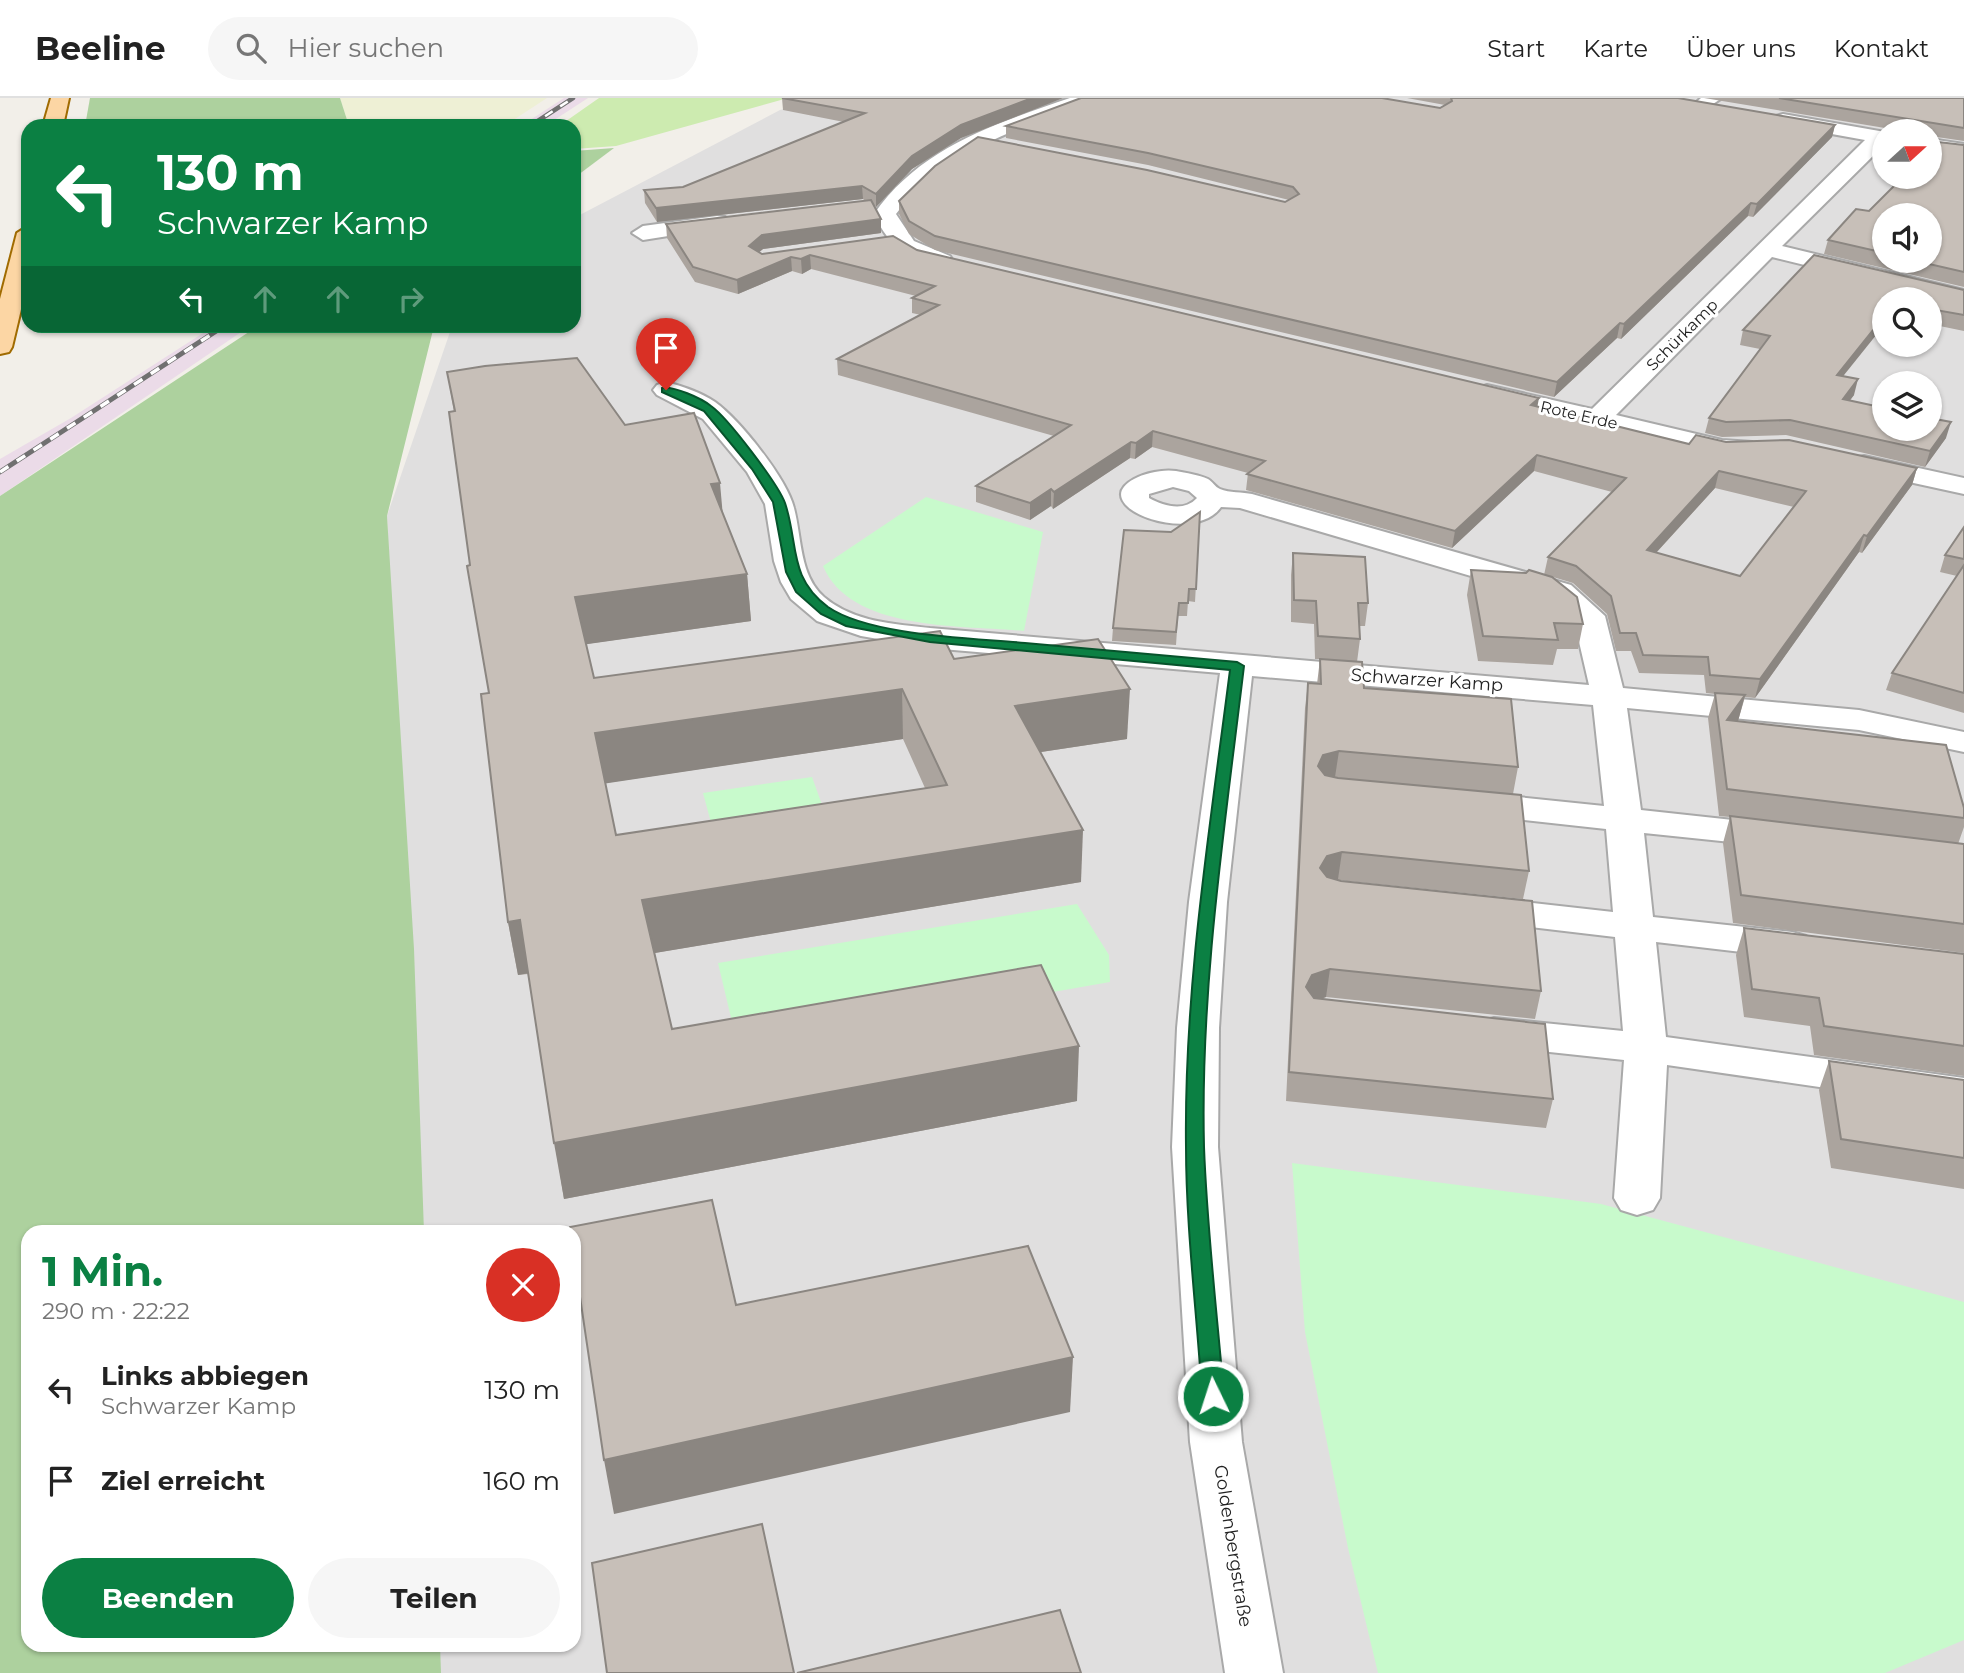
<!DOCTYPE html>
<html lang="de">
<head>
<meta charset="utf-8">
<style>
  body { margin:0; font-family:Montserrat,sans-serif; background:#f6f6f6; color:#222; height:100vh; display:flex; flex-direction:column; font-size:26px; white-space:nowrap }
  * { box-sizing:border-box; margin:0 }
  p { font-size:23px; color:#767676 }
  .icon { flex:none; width:38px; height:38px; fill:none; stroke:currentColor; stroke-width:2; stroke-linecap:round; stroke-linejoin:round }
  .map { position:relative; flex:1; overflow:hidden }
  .sheet { position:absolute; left:21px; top:1127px; width:560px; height:427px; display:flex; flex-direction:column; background:#fff; border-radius:21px; box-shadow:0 2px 5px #0004 }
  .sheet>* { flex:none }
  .hud { position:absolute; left:21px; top:21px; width:560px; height:214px; border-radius:21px; box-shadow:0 2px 5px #0004; background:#0b8043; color:#fff; overflow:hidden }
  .needle { width:46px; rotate:69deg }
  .tools { position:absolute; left:1872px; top:21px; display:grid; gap:14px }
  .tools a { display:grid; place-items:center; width:70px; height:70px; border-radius:50%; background:#fff; box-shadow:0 2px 5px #0004; font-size:35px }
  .pin { position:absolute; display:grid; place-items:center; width:60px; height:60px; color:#fff; margin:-72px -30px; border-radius:50% 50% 50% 0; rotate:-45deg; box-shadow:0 0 7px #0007 }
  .pin .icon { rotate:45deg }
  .me { position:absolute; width:77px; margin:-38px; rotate:356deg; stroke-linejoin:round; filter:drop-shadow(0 0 5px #0008) }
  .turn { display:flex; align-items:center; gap:24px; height:147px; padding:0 21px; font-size:32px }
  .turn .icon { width:91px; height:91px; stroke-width:2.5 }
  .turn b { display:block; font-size:49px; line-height:60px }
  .lanes { display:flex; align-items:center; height:66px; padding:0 21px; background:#0003; justify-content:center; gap:35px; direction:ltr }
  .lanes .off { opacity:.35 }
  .round { display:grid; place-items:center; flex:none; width:74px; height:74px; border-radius:37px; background:#f6f6f6 }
  .overview { display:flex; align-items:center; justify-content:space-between; height:119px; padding:0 21px }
  h1 { font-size:42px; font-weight:700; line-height:52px; color:#0b8043 }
  .cta { display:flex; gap:14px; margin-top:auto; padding:14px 21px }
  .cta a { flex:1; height:80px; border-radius:42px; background:#0b8043; color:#fff; font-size:28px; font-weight:700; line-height:80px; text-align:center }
  .cta a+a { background:#f6f6f6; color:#222 }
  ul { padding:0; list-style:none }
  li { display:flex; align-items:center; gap:21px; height:91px; padding:0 21px }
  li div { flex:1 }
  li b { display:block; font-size:26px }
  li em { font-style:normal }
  header { display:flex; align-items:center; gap:42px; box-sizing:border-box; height:98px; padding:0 35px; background:#fff; border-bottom:2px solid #e0e0e0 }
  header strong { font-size:33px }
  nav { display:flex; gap:38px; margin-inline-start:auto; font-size:24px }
  .search { width:490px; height:63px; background:#f6f6f6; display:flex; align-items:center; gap:18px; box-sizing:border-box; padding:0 24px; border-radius:38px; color:#767676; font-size:26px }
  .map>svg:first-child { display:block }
  .residential { fill:#e0dfdf; fill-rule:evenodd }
  .industrial { fill:#ebdbe8 }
  .farmland { fill:#eef0d5 }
  .grass { fill:#cdebb0 }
  .forest { fill:#add19e }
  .park { fill:#c8facc }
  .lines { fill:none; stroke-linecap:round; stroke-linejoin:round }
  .minor-casing { stroke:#a9a9a9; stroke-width:4 }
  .major-casing { stroke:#a06b00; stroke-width:4 }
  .minor { fill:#fff; fill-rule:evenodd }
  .major { fill:#fcd6a4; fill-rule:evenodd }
  .rail-far1-casing { stroke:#707070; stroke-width:4.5 }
  .rail-casing { stroke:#707070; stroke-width:5 }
  .rail-far1 { stroke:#fff; stroke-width:2.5; stroke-dasharray:9; stroke-linecap:butt }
  .rail { stroke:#fff; stroke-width:3.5; stroke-dasharray:10; stroke-linecap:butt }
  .wall { fill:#aba49e; fill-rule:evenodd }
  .shaded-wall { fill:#8b8681 }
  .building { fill:#c7bfb8; stroke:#8b8681; stroke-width:2; fill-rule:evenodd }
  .route { fill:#0b8043; stroke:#07532c; stroke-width:2 }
  .labels { text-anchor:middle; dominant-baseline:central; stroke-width:6; stroke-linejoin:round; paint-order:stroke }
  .far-street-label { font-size:16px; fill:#222; stroke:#fff }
  .street-label { font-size:18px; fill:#222; stroke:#fff }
</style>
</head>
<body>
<header>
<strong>Beeline</strong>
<div class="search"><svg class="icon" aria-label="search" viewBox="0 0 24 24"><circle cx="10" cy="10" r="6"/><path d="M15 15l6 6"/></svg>Hier suchen</div>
<nav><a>Start</a><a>Karte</a><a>Über uns</a><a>Kontakt</a></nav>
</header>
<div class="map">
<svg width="1964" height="1575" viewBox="0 0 1964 1575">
  <rect width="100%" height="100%" fill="#f2efe9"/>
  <!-- residential -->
  <path class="residential" d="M820,0H1964V1575H433L432,1547H574V1134H415L387,418L452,228H574V120L780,12ZM1885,33H1930V79H1885ZM1885,117H1930V163H1885ZM1885,201H1930V247H1885ZM1885,285H1930V331H1885Z"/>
  <!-- industrial -->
  <g class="industrial">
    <path d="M564,0H588L545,28H521Z"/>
    <path d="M214,228H250L0,398V361L71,320Z"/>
  </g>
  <!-- farmland -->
  <path class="farmland" d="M340,0H547L504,28H349Z"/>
  <!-- grass -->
  <path class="grass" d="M599,0H788L616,48L574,51V28H559Z"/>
  <!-- forest -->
  <g class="forest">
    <path d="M90,0H340L349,28H85Z"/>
    <path d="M614,50L574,80V53Z"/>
    <path d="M258,228H434L387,418L414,851L424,1134H28V1547H440L441,1575H0V398Z"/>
  </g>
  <!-- park -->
  <g class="park">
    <path d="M926,399L1043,434L1024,533C963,527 851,534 823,468Z"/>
    <path d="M812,679L825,715L713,732L703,695Z"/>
    <path d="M1077,806L1109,857L1110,884L738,949L718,865Z"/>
    <path d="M1292,1065L1601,1106L1964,1204V1542L1885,1575H1378L1348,1450L1305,1234Z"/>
  </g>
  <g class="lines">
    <!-- minor casing -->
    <g class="minor-casing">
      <g id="minor">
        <path d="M1070,0H1097L1095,4C1021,29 945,52 896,116L914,143L950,158L953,163L950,168C916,176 886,144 874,116C920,49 997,25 1070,0Z"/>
        <path d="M1701,0H1722L1701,14L1692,8Z"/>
        <path d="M1783,16L1885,34V46L1782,148L1964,192V206L1772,159L1616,317L1722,342L1752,344L1756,350L1752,356L1722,358L1478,300L1474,295L1478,290L1487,287L1592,311L1865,42L1776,26L1774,22L1776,18Z"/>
        <path d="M1930,41L1964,46V58L1930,53Z"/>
        <path d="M717,118L725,119L728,124L725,129L643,142L632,135L643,128Z"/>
        <path d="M666,284C682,288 702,295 715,304C740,322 787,381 794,410C802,440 799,477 824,499C853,524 894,526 930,530L1589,587L1574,522L1549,501L1240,410L1221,409C1193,449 1084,408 1134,381C1145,375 1163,371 1176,373C1186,375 1199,377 1208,381C1212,383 1215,389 1220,391C1229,395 1243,394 1252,396L1571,487L1605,518L1623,590L1859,612L1964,634V654L1859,632L1627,610L1641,712L1779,727L1792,730L1798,738L1792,746L1779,749L1644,735L1653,819L1792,834L1806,838L1812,847L1806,856L1792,860L1656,844L1666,939L1964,980V1010L1667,967L1660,1100L1653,1112L1637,1117L1621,1112L1614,1100L1624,962L1494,948L1479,944L1473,934L1479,924L1494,920L1623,933L1615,839L1480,823L1466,819L1460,811L1466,803L1480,799L1613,814L1606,731L1470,716L1457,713L1452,705L1457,697L1470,694L1604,708L1593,607L1252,578L1227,804L1219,930L1218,1049L1242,1344L1283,1575H1225L1190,1344L1172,1049L1177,930L1189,804L1220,575L930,550L861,538L817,523L791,501L781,484L774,463L765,406L747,374L703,321L657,297L653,292L657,287ZM1173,389L1189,393L1197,400C1184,414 1164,408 1149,400V396Z"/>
        <path d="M1864,358L1964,380V396L1854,372L1850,366L1854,360Z"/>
      </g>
    </g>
    <!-- major casing -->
    <g class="major-casing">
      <g id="major">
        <path d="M51,0H69L63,28H43Z"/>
        <path d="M28,128V182L12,249L9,254L0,256V201L17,135Z"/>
      </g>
    </g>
    <!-- minor -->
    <use href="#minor" class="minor"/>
    <!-- major -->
    <use href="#major" class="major"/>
    <!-- rail-far1 casing -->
    <g class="rail-far1-casing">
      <path id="rail-far1" d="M530,28L573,0"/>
    </g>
    <!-- rail casing -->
    <g class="rail-casing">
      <path id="rail" d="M0,374L224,228"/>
    </g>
    <!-- rail-far1 -->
    <use href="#rail-far1" class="rail-far1"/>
    <!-- rail -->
    <use href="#rail" class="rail"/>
  </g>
  <!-- wall -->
  <g class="wall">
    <path d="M782,0H1063L961,40L912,71L876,109L874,108L881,121V135L763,151L759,154L762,156L917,152L1537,309L1689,346L1726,344L1917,370L1912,387L1862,455L1859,454L1755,600L1745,599L1738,623L1964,710V729L1958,746H1964V855L1733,825L1723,745L1730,719L1719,718L1708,620L1715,596L1706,595L1704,577L1639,575L1631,553H1616L1607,516L1573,485L1553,479L1583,526L1578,551H1557L1553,567L1478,563L1467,497L1471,472L1544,477L1548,459L1612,394L1534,373L1452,450L1246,392L1248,375L1152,349L1135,361L1130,360L1053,411L1051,408L1030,422L976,404V388L1054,338L838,277L837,261L921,217L912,215V200L916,198L811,171L802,176L792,173L738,196L695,184L667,140L666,126L865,103L863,101L657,124L645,105L644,92L683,89L844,24L783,12ZM1715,390L1794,409L1740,478L1656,455Z"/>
    <path d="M1407,0H1678L1835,27L1832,39L1753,119L1748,118L1621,241L1617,240L1554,299L935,152L909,136L899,116V103L1285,104L1289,102L1148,67L1006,40V28L1440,10L1445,7Z"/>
    <path d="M1704,0H1964V43L1930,38V33H1903Z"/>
    <path d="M1964,47V189L1824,156L1828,142ZM1885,117L1930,163H1885Z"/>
    <path d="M1814,157L1964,192V233L1930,226V201H1885L1843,278L1854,297L1849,303L1946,340L1925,369L1786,337L1722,339L1705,335L1709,320L1760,251L1740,247L1743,232Z"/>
    <path d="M447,274L625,327L723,416L747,476L751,523L586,546L594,580L954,561L1127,641L1041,654L1081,784L654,855L672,931L1077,1003L564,1101L528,876L518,877L508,824L489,595L454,314ZM903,641L925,690L616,737L605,685Z"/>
    <path d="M1200,414L1195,504L1188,503L1187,518H1178L1176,547L1112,543L1113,530L1171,434Z"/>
    <path d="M1964,429V615L1886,592L1892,575L1957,478L1940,474L1945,457Z"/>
    <path d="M1293,455L1368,505L1365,528H1359L1360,541L1357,564L1364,590L1518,669L1513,696L1529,773L1523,801L1337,782L1541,893L1535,921L1326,899L1321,901L1553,1001L1546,1030L1286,1003L1305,610L1308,585L1317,586L1320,561H1315L1314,526L1291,524V477Z"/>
    <path d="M1744,830L1964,856V978L1814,957L1810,928L1744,919L1736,857Z"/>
    <path d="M1829,963L1964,982V1091L1831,1070L1819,992Z"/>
  </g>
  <!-- shaded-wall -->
  <g class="shaded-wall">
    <path d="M1032,0H1063L961,40L912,71L876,109V96L912,58L961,27Z"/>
    <path d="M1835,27L1832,39L1753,119L1757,106Z"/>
    <path d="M862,88L863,101L657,124L656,110Z"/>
    <path d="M1751,105L1748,118L1621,241L1624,226Z"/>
    <path d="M881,121V135L763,151L750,162L749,148L762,137Z"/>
    <path d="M810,157L811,171L802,176L801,161Z"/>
    <path d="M791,159L792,173L738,196L737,182Z"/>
    <path d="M1885,217V226L1832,292L1837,277Z"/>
    <path d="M1620,225L1617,240L1554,299L1557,284Z"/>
    <path d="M1858,281L1854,297L1839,317L1843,301Z"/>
    <path d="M1539,300L1536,316L1531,307Z"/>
    <path d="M1951,324L1946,340L1925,369L1930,353Z"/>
    <path d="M1153,333L1152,349L1135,361L1136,345Z"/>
    <path d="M1131,344L1130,360L1053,411L1054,394Z"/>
    <path d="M1537,357L1534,373L1452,450L1455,433Z"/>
    <path d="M1917,370L1912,387L1862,455L1867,438Z"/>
    <path d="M1719,373L1715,390L1643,469L1647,452Z"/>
    <path d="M720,385L724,430L711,386Z"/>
    <path d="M1051,391V408L1030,422V405Z"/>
    <path d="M1864,437L1859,454L1755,600L1760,581Z"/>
    <path d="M747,476L751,523L581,547L575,499Z"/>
    <path d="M902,591L903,641L602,686L595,635Z"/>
    <path d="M1130,591L1127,641L1015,658V608Z"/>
    <path d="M1745,597L1738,623L1727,622Z"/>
    <path d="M1339,653L1335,679L1320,684L1318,668L1323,657Z"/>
    <path d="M1083,732L1081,784L649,856L642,802Z"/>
    <path d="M1342,754L1338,781L1323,785L1320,770L1327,758Z"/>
    <path d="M520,822L530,875L518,877L508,824Z"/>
    <path d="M1330,871L1326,899L1309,905L1306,889L1312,877Z"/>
    <path d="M1079,948L1077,1003L564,1101L554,1045Z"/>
    <path d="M1073,1259L1070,1314L614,1416L604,1362Z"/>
  </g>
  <!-- building -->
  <g class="building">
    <path d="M782,0H1032L961,27L912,58L876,96L862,88L656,110L644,92L683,89L865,15Z"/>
    <path d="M1081,0H1382L1440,10L1452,3L1451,0H1678L1835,27L1757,106L1751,105L1624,226L1620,225L1557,284L935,138L909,123L899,103L935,68L978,39L1147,72L1285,104L1299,96L1293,89L1148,55L1006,28Z"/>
    <path d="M1779,0H1964V30Z"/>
    <path d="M1938,44L1964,47V174L1916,163H1930V117H1885V155L1828,142L1856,111L1869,113L1903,79H1930V51Z"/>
    <path d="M871,102L881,121L762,137L749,148L762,156L893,138L917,152L1539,300L1531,307L1689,346L1696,337L1726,344L1789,342L1917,370L1867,438L1864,437L1760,581L1710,577L1708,559L1643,557L1636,535H1620L1611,498L1576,468L1548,459L1626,380L1537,357L1455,433L1247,376L1265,363L1153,333L1136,345L1131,344L1054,394L1051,391L1030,405L976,388L1071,327L837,261L939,207L912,200L935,188L810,157L801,161L791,159L737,182L693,169L666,126ZM1719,373L1806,393L1740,478L1647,452Z"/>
    <path d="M1814,157L1964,192V217L1930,211V201H1885V217L1837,277L1858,281L1843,301L1885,310V331H1930V320L1951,324L1930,353L1790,322L1726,324L1709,320L1770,238L1743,232Z"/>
    <path d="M577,260L625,327L694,315L720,385L711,386L747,476L575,499L594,580L940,533L954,561L1098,541L1130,591L1015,608L1083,732L642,802L672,931L1041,867L1079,948L554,1045L520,822L508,824L481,596L489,595L467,468L470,467L449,314L455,313L447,274L485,268ZM902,591L947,687L616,737L595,635Z"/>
    <path d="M1200,414L1196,491H1189L1188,505H1179L1176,534L1113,530L1124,432L1171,434Z"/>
    <path d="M1964,429V461L1945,457Z"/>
    <path d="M1293,455L1365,459L1368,505H1358L1360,541L1318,538L1316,503L1294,502Z"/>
    <path d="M1964,467V595L1892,575Z"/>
    <path d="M1471,472L1526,475L1529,472L1552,479L1577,499L1583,526L1554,525L1558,542L1483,538Z"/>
    <path d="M1320,561L1362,564L1364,590L1511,601L1518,669L1339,653L1323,657L1318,668L1325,677L1338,680L1521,697L1529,773L1342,754L1327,758L1320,770L1327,779L1341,783L1532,803L1541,893L1330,871L1312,877L1306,889L1314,900L1545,926L1553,1001L1289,974L1308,585L1321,586Z"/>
    <path d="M1715,595L1745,597L1727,622L1946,647L1964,710V720L1727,691Z"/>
    <path d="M1730,718L1964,746V826L1741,797Z"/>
    <path d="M1744,830L1964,856V948L1824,928L1819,900L1752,891Z"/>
    <path d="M1829,963L1964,982V1060L1841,1041Z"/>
    <path d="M712,1102L736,1207L1028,1148L1073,1259L604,1362L574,1158V1134H570V1129Z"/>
    <path d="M762,1426L794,1575H607L592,1465Z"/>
    <path d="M1060,1512L1081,1575H797Z"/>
  </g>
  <!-- route -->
  <path class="route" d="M662,290C674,288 701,300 711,308C728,320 778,386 785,405C799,447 788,479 828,509C870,538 973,540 1025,545C1096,551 1166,558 1237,564L1244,568C1225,727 1200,889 1204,1049C1207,1132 1217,1215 1224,1298L1220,1304L1213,1307L1205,1304L1202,1298C1197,1215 1186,1131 1186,1048C1184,889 1210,730 1230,572L930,544L846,528L821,516L796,494L786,474L773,404L752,371L704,313L662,294Z"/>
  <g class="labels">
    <!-- far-street labels -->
    <g class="far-street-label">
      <text transform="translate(1682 237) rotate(-45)">Schürkamp</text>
      <text transform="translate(1579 317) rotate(13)">Rote Erde</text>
    </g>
    <!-- street labels -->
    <g class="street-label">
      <text transform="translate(1427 582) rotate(4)">Schwarzer Kamp</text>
      <text transform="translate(1233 1448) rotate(81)">Goldenbergstraße</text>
    </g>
  </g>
</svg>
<div class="tools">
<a><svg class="needle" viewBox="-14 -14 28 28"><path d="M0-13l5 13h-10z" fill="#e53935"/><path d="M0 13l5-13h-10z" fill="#767676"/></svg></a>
<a><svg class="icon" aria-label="sound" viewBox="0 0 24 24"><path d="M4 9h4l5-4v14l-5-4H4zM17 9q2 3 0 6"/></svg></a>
<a><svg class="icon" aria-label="search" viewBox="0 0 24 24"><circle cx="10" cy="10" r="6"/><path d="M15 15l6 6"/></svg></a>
<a><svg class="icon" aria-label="layers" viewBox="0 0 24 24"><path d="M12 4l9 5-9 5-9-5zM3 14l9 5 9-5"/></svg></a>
</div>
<div class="pin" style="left:666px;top:292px;background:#d93025"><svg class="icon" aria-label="arrive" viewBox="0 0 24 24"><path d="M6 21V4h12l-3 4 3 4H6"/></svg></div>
<svg class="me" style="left:1213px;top:1298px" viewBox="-20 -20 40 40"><circle r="17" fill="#0b8043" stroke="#fff" stroke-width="3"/><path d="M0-11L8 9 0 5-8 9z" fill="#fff"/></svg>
<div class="hud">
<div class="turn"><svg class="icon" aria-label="left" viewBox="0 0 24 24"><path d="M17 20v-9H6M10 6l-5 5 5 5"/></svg><div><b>130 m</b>Schwarzer Kamp</div></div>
<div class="lanes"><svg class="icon" aria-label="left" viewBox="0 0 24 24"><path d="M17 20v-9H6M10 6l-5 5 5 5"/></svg><svg class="icon off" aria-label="ahead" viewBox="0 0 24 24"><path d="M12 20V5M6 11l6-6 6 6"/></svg><svg class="icon off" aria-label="ahead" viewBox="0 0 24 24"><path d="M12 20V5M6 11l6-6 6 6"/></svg><svg class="icon off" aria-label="right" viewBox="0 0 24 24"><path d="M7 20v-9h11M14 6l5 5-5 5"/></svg></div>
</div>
<section class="sheet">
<div class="overview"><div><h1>1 Min.</h1><p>290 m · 22:22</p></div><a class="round" style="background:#d93025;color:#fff"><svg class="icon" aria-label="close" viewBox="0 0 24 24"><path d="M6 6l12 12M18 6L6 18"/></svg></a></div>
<ul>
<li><svg class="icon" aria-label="left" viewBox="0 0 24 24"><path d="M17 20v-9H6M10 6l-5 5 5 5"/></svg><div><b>Links abbiegen</b><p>Schwarzer Kamp</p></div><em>130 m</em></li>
<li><svg class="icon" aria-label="arrive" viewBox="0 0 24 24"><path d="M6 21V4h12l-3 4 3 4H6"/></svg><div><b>Ziel erreicht</b></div><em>160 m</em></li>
</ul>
<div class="cta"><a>Beenden</a><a>Teilen</a></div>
</section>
</div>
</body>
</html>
